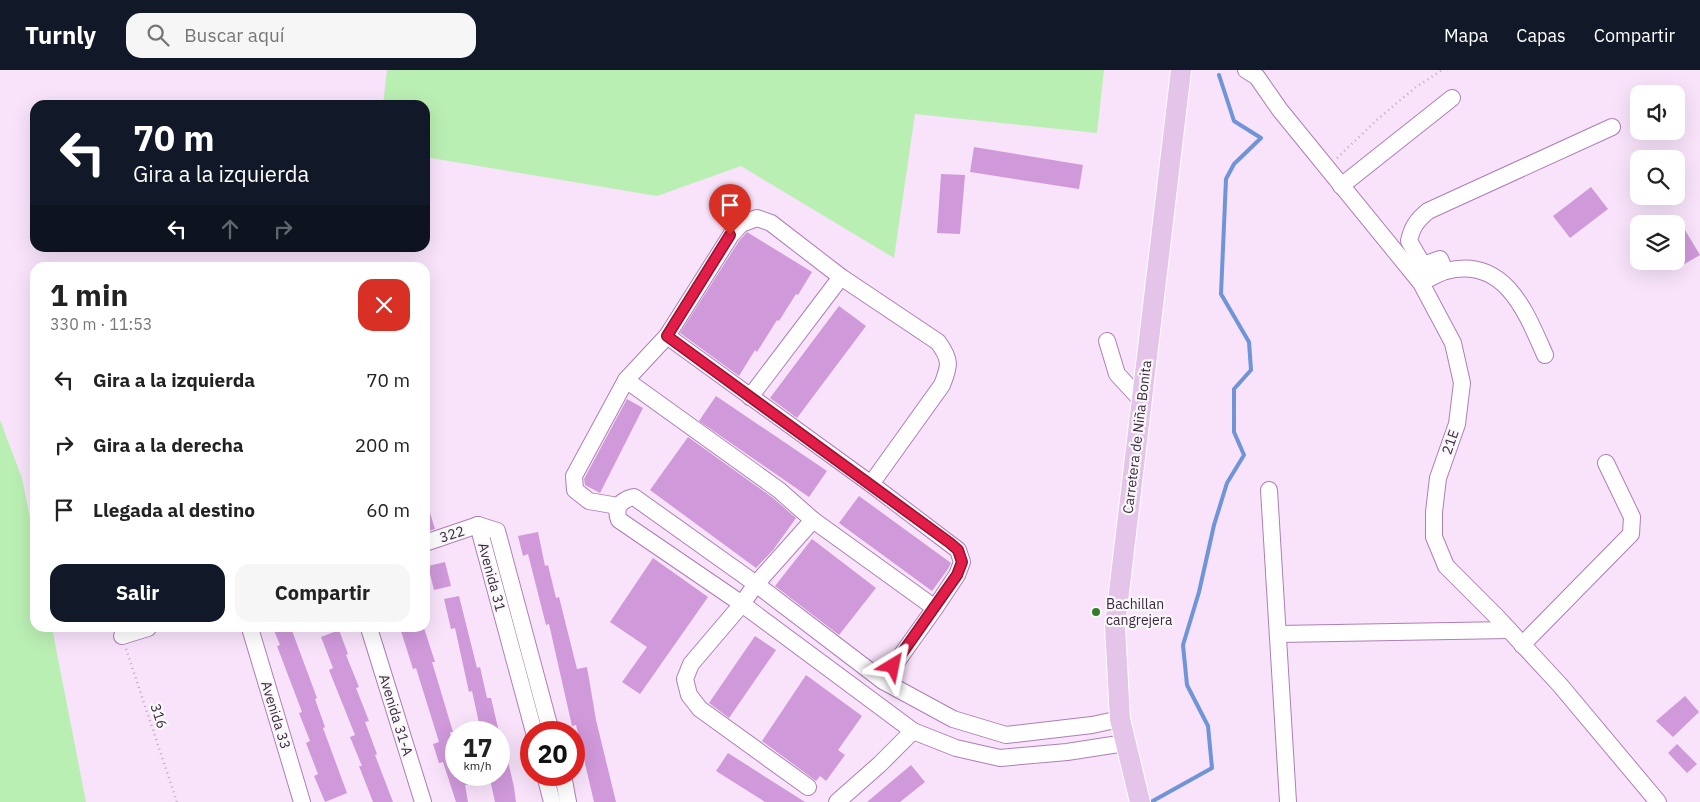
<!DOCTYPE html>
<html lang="es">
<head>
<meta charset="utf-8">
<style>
  body { margin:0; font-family:"IBM Plex Sans",sans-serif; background:#f6f6f6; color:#222; height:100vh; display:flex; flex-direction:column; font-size:19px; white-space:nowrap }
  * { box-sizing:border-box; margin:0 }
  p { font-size:16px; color:#767676 }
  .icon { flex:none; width:28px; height:28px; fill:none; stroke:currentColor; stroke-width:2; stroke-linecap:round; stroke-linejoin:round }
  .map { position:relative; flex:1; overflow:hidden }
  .side { position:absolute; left:30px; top:192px; width:400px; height:370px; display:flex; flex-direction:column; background:#fff; border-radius:15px; box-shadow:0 5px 20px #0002 }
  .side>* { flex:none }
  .hud { position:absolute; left:30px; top:30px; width:400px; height:152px; border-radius:15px; box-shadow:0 5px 20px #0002; background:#111827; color:#fff; overflow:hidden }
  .fabs { position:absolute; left:1630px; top:15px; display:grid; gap:10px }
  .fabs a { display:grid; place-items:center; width:55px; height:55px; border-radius:10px; background:#fff; box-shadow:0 5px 20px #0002; font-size:25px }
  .speed { position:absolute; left:445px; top:651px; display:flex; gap:10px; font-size:25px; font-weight:700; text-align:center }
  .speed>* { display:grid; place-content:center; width:65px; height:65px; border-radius:50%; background:#fff; box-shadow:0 5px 20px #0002; line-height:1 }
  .speed small { font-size:12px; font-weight:400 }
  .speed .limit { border:8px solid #d22; background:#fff; color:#111 }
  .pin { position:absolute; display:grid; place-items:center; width:42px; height:42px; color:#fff; margin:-51px -21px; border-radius:50% 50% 50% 0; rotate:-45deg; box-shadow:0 0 5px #0007 }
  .pin .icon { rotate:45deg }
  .me { position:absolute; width:55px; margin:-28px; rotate:35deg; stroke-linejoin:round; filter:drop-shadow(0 0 4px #0008) }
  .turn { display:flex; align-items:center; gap:18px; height:105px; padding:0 20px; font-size:22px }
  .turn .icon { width:65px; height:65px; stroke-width:2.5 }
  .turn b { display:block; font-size:35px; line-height:42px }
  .lanes { display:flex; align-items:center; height:48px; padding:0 20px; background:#0003; justify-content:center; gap:25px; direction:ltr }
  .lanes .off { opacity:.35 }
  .round { display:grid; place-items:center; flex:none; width:52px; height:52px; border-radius:15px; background:#f6f6f6 }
  .headline { display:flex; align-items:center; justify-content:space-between; height:85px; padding:0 20px }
  h1 { font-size:30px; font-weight:700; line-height:38px }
  .primary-button { display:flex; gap:10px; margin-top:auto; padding:10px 20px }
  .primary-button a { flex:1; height:58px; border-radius:15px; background:#111827; color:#fff; font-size:20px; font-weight:700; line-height:58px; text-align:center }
  .primary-button a+a { background:#f6f6f6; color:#222 }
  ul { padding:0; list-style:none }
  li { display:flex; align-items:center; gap:15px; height:65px; padding:0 20px }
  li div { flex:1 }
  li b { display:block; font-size:19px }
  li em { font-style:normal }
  header { display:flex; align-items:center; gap:30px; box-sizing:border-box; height:70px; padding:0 25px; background:#111827; color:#fff }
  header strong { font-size:24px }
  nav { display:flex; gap:28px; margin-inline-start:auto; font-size:18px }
  .search { width:350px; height:45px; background:#f6f6f6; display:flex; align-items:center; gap:12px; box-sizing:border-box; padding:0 18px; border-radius:15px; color:#767676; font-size:19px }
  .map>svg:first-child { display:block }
  .green { fill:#baefb3 }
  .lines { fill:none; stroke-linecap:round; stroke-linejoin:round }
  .stream { stroke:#6f94d7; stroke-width:4 }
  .building { fill:#d099da }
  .minor-casing { stroke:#ae7eb6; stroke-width:18 }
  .major-casing { stroke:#fff; stroke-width:22 }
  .path { stroke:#bea9c1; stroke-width:2.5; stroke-dasharray:1 4; stroke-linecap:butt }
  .minor { stroke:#fff; stroke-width:16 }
  .major { stroke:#e4c5e9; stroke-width:20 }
  .route-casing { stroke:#92132f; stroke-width:12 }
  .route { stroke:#e11d48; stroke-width:9 }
  .poi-dot { fill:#317f28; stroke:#f8f8f8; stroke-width:2 }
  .labels { text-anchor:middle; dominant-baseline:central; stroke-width:4.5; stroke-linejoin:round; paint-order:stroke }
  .street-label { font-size:14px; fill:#3d2940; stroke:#f8f8f8 }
  .poi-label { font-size:14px; fill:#3d2940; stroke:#f8f8f8; text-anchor:start }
</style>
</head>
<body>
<header>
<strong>Turnly</strong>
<div class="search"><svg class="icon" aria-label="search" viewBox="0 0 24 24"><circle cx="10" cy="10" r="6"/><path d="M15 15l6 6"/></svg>Buscar aquí</div>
<nav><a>Mapa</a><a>Capas</a><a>Compartir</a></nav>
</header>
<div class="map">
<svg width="1700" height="732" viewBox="0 0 1700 732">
  <rect width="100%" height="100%" fill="#f8e3fb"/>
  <!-- green -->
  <g class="green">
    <path d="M387,0H1104L1097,63L915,44L894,188L741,96L657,126L425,87V35H383Z"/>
    <path d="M0,350L22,408L35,473V558H52L86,732H0Z"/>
  </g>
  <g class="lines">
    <!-- stream -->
    <path class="stream" d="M1151,732L1212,698L1208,656L1187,615L1183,575L1199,522L1214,455L1227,413L1244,385L1234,362V319L1251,300L1249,272L1221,224L1226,109L1234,94L1261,68L1234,51L1219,5"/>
  </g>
  <!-- building -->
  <g class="building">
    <path d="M974,77L1083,95L1079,119L970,102Z"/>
    <path d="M941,104L965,105L960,164L937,163Z"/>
    <path d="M1591,117L1608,139L1570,168L1553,146Z"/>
    <path d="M1676,145L1700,185L1676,199Z"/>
    <path d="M747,162L812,202L798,225L796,224L779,251L777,250L757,282L755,280L739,306L680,263L739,171Z"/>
    <path d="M839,236L866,256L797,348L770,328Z"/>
    <path d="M716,326L827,401L809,427L699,351Z"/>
    <path d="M627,329L643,338L600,423L585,415L584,409Z"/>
    <path d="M688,367L773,428L796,448L773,480L756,498L650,420Z"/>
    <path d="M859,426L951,493L948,499L932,521L839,453Z"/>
    <path d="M425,433H427L435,459L425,462Z"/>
    <path d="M538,462L545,496L548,495L556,528L559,527L577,599L587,597L596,650L616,732H594L576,655L572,656L549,554L546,555L528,484L523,486L518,466Z"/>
    <path d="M812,469L876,518L839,565L775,516Z"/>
    <path d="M653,488L708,527L640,624L622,612L647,577L610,552Z"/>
    <path d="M445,492L451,516L434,520L428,496Z"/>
    <path d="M459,526L477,598L480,597L487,628H491L499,662H481L472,621L469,622L455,558L451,559L444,529Z"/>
    <path d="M273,558H291L317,628L315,629L325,657L323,658L347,723L325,732L314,706L318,704L306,673L310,671L299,643L302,642L277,576L280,575Z"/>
    <path d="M400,558H424L435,592H432L453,662H450L456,684V705H466L469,714L465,715L468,732H456L443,692L439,693L433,674L439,672L416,598L413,599Z"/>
    <path d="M339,560L348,584L346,585L359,617L356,618L369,651L365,652L377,684L375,685L393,732H373L359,696H362L350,667L355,665L329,600L333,598L321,567Z"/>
    <path d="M755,566L776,580L729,648L709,633Z"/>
    <path d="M806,605L862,646L838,680L845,685L826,711L820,706L816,711L762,671Z"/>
    <path d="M1685,626L1699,642L1673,667L1656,651Z"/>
    <path d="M503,670L514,717L516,732H495L489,705H499V671Z"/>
    <path d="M1677,674L1697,694L1687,703L1668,683Z"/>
    <path d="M728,683L805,732H765L716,701Z"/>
    <path d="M911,695L925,712L900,732H867Z"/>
  </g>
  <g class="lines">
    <!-- minor casing -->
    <g class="minor-casing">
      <g id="minor">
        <path d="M1246,0L1257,7L1280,40L1421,213L1453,273L1462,313L1457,354L1438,408L1434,442V467L1446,496L1497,547L1560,615L1658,732"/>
        <path d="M1341,116L1452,28"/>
        <path d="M1445,201L1440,189L1423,195L1409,171C1412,157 1417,150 1428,141L1612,57"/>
        <path d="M1421,213C1429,209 1438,203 1446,201C1505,186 1526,242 1545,285"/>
        <path d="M1107,271L1117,304L1142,331"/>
        <path d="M626,310L779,420L813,450L935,538L957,505L962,492L958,480L871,414L667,266"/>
        <path d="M750,327L841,207"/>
        <path d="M1269,420L1288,732"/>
        <path d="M618,436L589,431L575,420L574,406L626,310L667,266L731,165L741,154L757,148L771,153L841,207L938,272C951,290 950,295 942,315L871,414"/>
        <path d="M478,455L497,461L551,662"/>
        <path d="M478,455L534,662"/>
        <path d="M425,473L478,455"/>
        <path d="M250,558L302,732"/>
        <path d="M369,558L423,732"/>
        <path d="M1278,564L1509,560"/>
        <path d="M122,566L148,558"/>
        <path d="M1522,575L1631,464L1632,447L1606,393"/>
        <path d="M883,611L935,538"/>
        <path d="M1120,649L1092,655L1006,665L953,649L883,611L756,514L634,427C621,430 614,437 619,450L742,534L913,661L956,678L1000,688L1067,682L1125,673"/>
        <path d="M545,705L552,732"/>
        <path d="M563,705L568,732"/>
        <path d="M808,717L700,639L689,625L685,609L691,594L742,534L756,514L813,450"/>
        <path d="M837,732L880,694L913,661"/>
      </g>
    </g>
    <!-- major casing -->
    <g class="major-casing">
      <path id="major" d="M1140,732L1120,649L1115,556L1181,0"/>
    </g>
    <!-- path -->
    <g class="path">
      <path d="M1337,88L1379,48L1416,17L1442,0"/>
      <path d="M126,579L177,732"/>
    </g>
    <!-- minor -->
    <use href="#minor" class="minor"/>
    <!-- major -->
    <use href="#major" class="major"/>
  </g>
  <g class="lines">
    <!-- route casing -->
    <g class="route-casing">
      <path id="route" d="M730,165L667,266L950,473L958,480L962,492L957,505L893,596"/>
    </g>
    <!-- route -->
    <use href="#route" class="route"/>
  </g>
  <!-- markers -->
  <circle class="poi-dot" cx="1096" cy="542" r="5"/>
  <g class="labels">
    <!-- street labels -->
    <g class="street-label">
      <text transform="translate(1137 367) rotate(-83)">Carretera de Niña Bonita</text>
      <text transform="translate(1450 372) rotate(-71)">21E</text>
      <text transform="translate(452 464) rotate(-18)">322</text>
      <text transform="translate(492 507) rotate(75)">Avenida 31</text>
      <text transform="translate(276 645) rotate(73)">Avenida 33</text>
      <text transform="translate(396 645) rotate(73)">Avenida 31-A</text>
      <text transform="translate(159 646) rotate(72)">316</text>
    </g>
    <!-- poi labels -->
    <g class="poi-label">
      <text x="1106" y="534">Bachillan<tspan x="1106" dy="16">cangrejera</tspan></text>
    </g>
  </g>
</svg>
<div class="fabs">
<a><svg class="icon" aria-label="sound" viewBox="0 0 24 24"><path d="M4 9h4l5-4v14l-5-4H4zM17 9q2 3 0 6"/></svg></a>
<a><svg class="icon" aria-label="search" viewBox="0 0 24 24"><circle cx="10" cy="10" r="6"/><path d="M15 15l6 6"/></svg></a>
<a><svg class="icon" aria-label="layers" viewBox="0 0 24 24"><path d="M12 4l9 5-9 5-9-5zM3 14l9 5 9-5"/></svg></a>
</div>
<div class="speed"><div>17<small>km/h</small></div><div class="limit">20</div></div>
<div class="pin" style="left:730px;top:165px;background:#d93025"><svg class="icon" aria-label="arrive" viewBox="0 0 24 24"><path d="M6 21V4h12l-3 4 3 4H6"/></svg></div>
<svg class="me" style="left:893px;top:596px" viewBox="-20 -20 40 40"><path d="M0-17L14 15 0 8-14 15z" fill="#e11d48" stroke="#fff" stroke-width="4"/></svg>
<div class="hud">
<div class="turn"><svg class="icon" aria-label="left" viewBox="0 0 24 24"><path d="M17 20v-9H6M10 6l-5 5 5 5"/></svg><div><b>70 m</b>Gira a la izquierda</div></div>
<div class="lanes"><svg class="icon" aria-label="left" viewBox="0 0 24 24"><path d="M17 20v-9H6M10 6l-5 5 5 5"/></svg><svg class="icon off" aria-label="ahead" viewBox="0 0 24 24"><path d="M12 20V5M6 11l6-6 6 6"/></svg><svg class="icon off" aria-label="right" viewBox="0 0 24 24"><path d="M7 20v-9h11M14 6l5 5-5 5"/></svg></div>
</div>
<section class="side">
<div class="headline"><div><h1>1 min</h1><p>330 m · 11:53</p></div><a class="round" style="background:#d93025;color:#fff"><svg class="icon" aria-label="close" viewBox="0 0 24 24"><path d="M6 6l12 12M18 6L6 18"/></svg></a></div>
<ul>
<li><svg class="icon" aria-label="left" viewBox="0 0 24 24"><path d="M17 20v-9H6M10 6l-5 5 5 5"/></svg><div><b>Gira a la izquierda</b></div><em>70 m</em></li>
<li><svg class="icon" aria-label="right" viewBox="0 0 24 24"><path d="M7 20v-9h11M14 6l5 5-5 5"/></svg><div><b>Gira a la derecha</b></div><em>200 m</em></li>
<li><svg class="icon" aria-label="arrive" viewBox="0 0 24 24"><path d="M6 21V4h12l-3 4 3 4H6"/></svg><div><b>Llegada al destino</b></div><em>60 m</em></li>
</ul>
<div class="primary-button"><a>Salir</a><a>Compartir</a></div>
</section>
</div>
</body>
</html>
